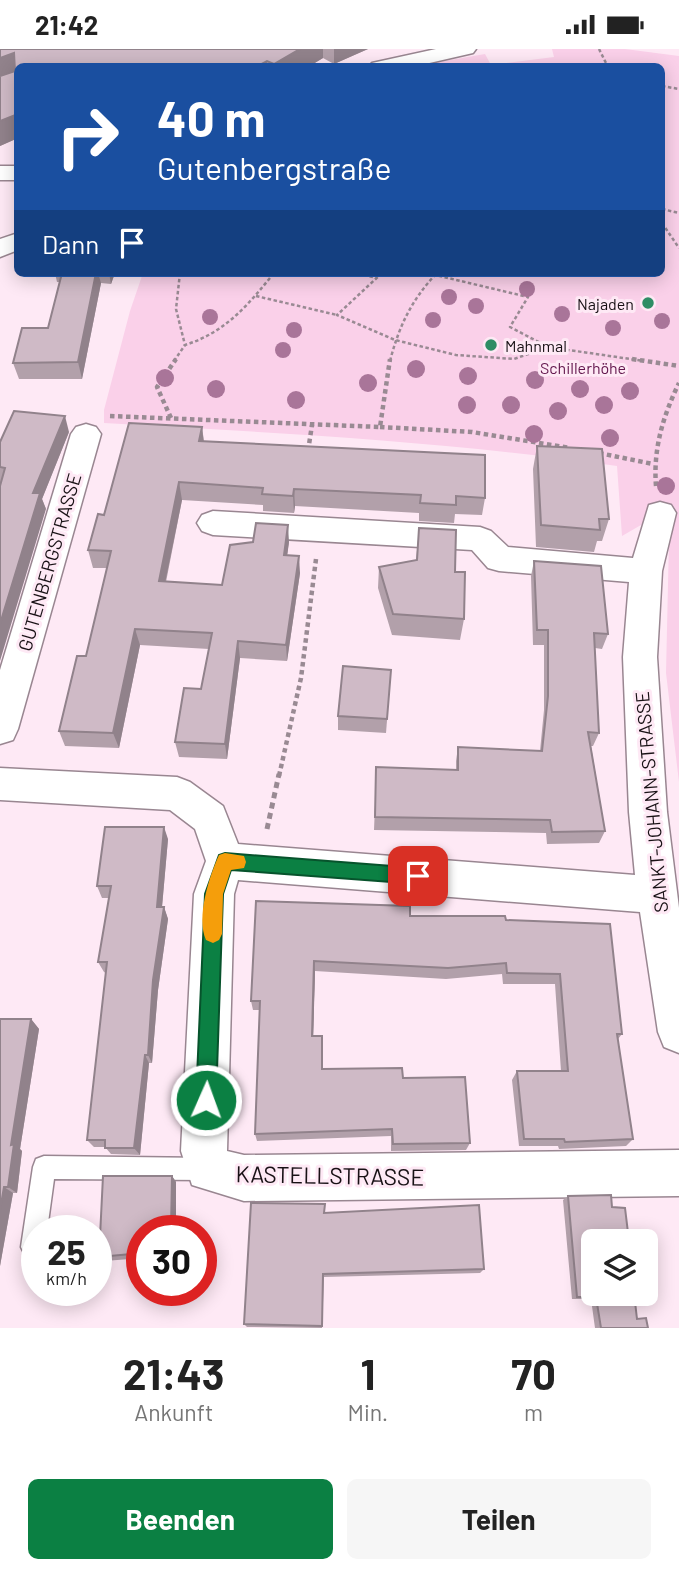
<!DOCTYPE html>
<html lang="de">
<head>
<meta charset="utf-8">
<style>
  body { margin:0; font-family:Barlow,sans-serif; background:#f6f6f6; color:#222; height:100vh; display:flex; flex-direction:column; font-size:26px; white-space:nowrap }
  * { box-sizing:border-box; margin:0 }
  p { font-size:23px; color:#767676 }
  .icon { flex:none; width:38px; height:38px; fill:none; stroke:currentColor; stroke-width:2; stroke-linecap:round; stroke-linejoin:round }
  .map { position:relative; height:1279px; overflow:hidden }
  .side { display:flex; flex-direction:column; background:#fff; flex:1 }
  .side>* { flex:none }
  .hud { position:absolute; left:14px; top:14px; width:651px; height:214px; border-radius:10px; box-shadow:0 4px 18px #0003; background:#1a4fa0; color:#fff; overflow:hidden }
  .controls { position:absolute; left:581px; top:1180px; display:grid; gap:14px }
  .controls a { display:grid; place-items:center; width:77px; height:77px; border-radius:10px; background:#fff; box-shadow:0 4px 18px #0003; font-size:35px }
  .speed { position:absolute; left:21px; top:1166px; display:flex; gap:14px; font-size:35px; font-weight:700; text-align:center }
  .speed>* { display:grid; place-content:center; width:91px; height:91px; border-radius:50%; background:#fff; box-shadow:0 4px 18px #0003; line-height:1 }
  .speed small { font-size:18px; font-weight:400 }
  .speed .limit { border:10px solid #d22; background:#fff; color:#111 }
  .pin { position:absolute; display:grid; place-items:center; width:60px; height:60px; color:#fff; margin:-30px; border-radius:14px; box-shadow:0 4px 10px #0006 }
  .me { position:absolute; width:77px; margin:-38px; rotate:2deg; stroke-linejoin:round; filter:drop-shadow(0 0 5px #0008) }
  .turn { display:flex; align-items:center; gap:24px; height:147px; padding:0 28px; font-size:32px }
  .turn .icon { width:91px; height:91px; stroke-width:2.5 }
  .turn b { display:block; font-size:49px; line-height:60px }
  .then { display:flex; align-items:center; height:66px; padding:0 28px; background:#0003; gap:14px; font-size:26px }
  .eta { display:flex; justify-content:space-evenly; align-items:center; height:119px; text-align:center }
  .eta b { font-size:42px; font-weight:700; line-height:49px }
  .primary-button { display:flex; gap:14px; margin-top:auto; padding:14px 28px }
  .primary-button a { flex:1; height:80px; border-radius:10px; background:#0b8043; color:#fff; font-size:28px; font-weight:700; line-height:80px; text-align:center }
  .primary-button a+a { background:#f6f6f6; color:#222 }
  .status { display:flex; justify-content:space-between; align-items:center; height:49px; padding:0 35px; background:#fff; direction:ltr }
  .status svg { height:19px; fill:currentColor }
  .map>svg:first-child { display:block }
  .green { fill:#fad0e9 }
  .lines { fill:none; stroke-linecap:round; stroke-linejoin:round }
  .lane-casing { stroke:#998691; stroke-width:3 }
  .street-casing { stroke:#998691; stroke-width:3 }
  .path-far2 { stroke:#998a93; stroke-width:2.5; stroke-dasharray:3.5 2.5; stroke-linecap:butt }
  .path-far1 { stroke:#998a93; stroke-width:4.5; stroke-dasharray:4.5 3.5; stroke-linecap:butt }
  .path { stroke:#998a93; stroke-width:5; stroke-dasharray:6 4.5; stroke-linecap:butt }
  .lane { fill:#fff; fill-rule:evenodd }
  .street { fill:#fff; fill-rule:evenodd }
  .tree { fill:#a97599 }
  .wall { fill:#b2a0aa }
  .shaded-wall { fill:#91828b }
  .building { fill:#cfbac6; stroke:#91828b; stroke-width:2 }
  .route { fill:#0b8043; stroke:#07532c; stroke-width:2 }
  .slow { fill:#f59e0b }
  .poi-dot { fill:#2e8d65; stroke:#fee9f5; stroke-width:2.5 }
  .labels { text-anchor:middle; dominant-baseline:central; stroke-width:6; stroke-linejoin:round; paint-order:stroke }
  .far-poi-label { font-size:16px; fill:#181115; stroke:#fee9f5; text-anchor:end }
  .far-park-label { font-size:16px; fill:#63164d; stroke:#fee9f5 }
  .street-label { font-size:19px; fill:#181115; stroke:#fee9f5 }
  .near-street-label { font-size:23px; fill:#181115; stroke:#fee9f5 }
</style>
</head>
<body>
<div class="status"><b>21:42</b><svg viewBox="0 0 49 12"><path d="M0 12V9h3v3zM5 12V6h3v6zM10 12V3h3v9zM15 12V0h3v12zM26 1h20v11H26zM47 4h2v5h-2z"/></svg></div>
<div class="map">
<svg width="679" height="1279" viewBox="0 0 679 1279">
  <rect width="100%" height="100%" fill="#fee9f5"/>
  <!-- green -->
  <path class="green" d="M552,0H625L679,7V733L666,624L669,491L660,465L622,487L617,417C446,392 275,384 104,374V361L130,262L143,224H662V18L416,17L485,5L491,16L554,8Z"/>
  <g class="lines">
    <!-- lane casing -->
    <g class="lane-casing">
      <path id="lane" d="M44,1107L208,1109L216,1112L219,1120L216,1128L208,1131L54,1130L47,1181H37V1208L33,1210L25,1206L21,1198L33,1118L36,1110Z"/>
    </g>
    <!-- street casing -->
    <g class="street-casing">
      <g id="street">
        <path d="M436,0H476L473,4L412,18H369L372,14Z"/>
        <rect x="0" y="117" width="18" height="14"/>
        <path d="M18,184V201L0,208V190Z"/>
        <path d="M86,375L96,378L101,385L18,680L13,691L0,695V621L71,385L76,378Z"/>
        <path d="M660,453L671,456L676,464L662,522L657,608L667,763L679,859V1004L664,998L658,983L640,863L238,831L234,845L227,1102L244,1106L679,1101V1147L244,1152L192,1136L181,1102L194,845L206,812L195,780L170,761L0,751V719L177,728L190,733L223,757L238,795L635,826L629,763L623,608L629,533L499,522L488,519L472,501L213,486L202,482L197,474L202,466L213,462L480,478L491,482L508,498L633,509L649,456Z"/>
      </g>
    </g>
    <!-- path-far2 -->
    <g class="path-far2">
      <path d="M599,0L608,18"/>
      <path d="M662,37L679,40"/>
      <path d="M662,160L679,164"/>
      <path d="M662,174L679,199"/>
      <path d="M180,224L176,260L185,296C226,283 248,256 274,224"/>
      <path d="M358,224L376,229"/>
      <path d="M382,224L337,266L395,291L456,306L514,310L548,298L644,312"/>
      <path d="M427,224L528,248L510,278L548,298"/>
      <path d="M256,247L337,266"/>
      <path d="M174,312L185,296"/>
      <path d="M390,312C399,277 412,250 437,224"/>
    </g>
    <!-- path-far1 -->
    <g class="path-far1">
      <path d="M632,310L679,317"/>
      <path d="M110,367L380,378L390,310"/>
      <path d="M171,369L157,338L176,310"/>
      <path d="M380,378L472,383L570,399"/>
      <path d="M308,402L312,376"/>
      <path d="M599,404L653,415"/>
      <path d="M656,437C653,400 663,367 679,334"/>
      <path d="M279,727L301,629L316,510"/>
    </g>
    <!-- path -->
    <path class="path" d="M267,780L279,725"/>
    <!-- lane -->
    <use href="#lane" class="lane"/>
    <!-- street -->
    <use href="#street" class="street"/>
  </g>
  <!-- trees -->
  <g class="tree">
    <circle cx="527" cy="240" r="8"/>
    <circle cx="449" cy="248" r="8"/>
    <circle cx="476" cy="257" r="8"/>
    <circle cx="562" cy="265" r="8"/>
    <circle cx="210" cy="268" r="8"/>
    <circle cx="433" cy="271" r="8"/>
    <circle cx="662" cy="272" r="8"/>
    <circle cx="613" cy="279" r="8"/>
    <circle cx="294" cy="281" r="8"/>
    <circle cx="283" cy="301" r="8"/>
    <circle cx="416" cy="320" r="9"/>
    <circle cx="468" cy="327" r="9"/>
    <circle cx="165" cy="329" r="9"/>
    <circle cx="535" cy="331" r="9"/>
    <circle cx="368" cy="334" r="9"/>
    <circle cx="216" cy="340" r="9"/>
    <circle cx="580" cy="340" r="9"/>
    <circle cx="630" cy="342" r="9"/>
    <circle cx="296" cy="351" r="9"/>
    <circle cx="467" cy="356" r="9"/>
    <circle cx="511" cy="356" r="9"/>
    <circle cx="604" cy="356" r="9"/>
    <circle cx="558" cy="362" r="9"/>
    <circle cx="534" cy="385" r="9"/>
    <circle cx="610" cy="389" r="9"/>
    <circle cx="666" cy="437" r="9"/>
  </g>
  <!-- wall -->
  <g class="wall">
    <path d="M0,0H368L334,15L323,9L308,18H18V89L0,97Z"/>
    <path d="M55,224H115L111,235L101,234L82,330H19L13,314L48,279L60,233H57Z"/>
    <path d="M202,378L204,392L485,449L482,466L455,465L454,474L419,472V464L295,457L294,464L263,462V456L182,451L166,533L222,536L289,493L287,506L300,524L287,612L240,609L227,710L179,708L175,693L201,640L209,600L140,596L119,699L65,697L59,682L86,607L107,519H93L88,501L104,466Z"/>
    <path d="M69,383L42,450L46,460L0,434V418Z"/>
    <path d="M537,397L609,470L602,492H597L594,503L536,498L533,420Z"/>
    <path d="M419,479L455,523L464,570L460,591L392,586L378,539L379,518L416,512Z"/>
    <path d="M534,512L608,585L602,600L595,599L599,684L593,697H591L605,782L599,794L547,795L546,784L374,781L376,731L456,721V712L458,698L540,702L544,661V596H533L531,527Z"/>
    <path d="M391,621L386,684L338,681V667Z"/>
    <path d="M168,790L162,858H164L168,870L158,941L152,1014H149L140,1106L111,1105L105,1098H94L87,1091L106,924L104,923L98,913L109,849H102L97,837Z"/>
    <path d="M256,852L410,867L506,871L622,985L618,990L633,1090L626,1097L559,1100L558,1097H519L512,1031L517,1022H561L555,935H503L502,925L446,930L315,922L313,987L322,1020L403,1029L470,1094L466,1101L391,1102V1087L257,1092L255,1085L260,961H253L251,952Z"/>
    <path d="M0,970H31L39,980L20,1100L22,1102L17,1144H13L0,1217Z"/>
    <path d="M172,1127L176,1133L142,1181V1209L105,1212L99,1208Z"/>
    <path d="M568,1147L612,1158L637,1270L648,1279H595L591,1250H572L563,1151Z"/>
    <path d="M325,1163L484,1220L480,1224L324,1228L322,1279L247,1278L244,1275Z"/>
  </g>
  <!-- shaded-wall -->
  <g class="shaded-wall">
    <path d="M300,0H323V9L308,18H274V15Z"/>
    <path d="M334,0H368L334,15Z"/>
    <path d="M14,4L18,26L0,32V9Z"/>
    <path d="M267,12V18H256Z"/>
    <path d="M18,65V89L0,97V72Z"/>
    <path d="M96,224H98L101,234L82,330L78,313Z"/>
    <path d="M109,224H115L111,235Z"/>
    <path d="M65,367L69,383L42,450L46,460L0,612V575L33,444Z"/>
    <path d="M202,378L204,396L199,392Z"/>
    <path d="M179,433L182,451L162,549L159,532Z"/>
    <path d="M294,440L295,457L294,464L293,447Z"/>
    <path d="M288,476L289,493L285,523L284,506Z"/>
    <path d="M299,507L300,524L287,612L286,596Z"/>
    <path d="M135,580L140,596L119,699L113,684Z"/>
    <path d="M238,592L240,609L227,710L225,695Z"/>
    <path d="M164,778L168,790L161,869L157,858Z"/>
    <path d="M164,858L168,870L158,941L152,1014L148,1006L153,931Z"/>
    <path d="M314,912L315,922L313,996L312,987Z"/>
    <path d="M31,970L39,980L20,1100L22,1102L17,1144L8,1138L11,1096Z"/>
    <path d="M145,1006L149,1014L140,1106L134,1099Z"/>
    <path d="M172,1127L176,1133V1181H171Z"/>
    <path d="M4,1138L13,1144L0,1217V1161Z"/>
  </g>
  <!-- building -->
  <g class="building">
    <path d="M0,0H300L274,15L267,12L256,18H18V65L0,72V27L15,22L14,4L0,9Z"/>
    <path d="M62,224H96L78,313L13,314L22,279H48Z"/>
    <path d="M14,362L65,367L33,444H40L0,575V437L5,419L0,418V393Z"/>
    <path d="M129,374L202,378L199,392L485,406V449L456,447V456L420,454L421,446L294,440L293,447L262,445L263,439L179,433L159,532L222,536L230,496L253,493L256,474L288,476L284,506L299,507L286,596L238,592L225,695L175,693L184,639L201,640L212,584L135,580L113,684L59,682L77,607H86L111,502L88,501L98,465L104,466Z"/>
    <path d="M537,397L602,400L609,470H599L600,481L541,476Z"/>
    <path d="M419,479L456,481L455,523H465L464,570L393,565L379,518L417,511Z"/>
    <path d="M534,512L601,517L608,585L594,584L599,684L588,683L605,782L552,783L550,771L375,768L376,718L458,721V698L542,702L548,647V581H537Z"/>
    <path d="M343,617L391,621L387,670L338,667Z"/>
    <path d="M105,778H164L157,858H164L153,931L148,1006H145L134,1099H105V1091H87L107,913H98L111,837H97Z"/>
    <path d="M256,852L410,857V867H505L506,871L610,875L622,985H617L633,1090L565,1093L564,1090H524L517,1022H568L560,925L507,924L506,914L448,919L314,912L312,987H322V1020L402,1019L403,1029L465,1028L470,1094L393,1095L392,1080L255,1085L260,952H251Z"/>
    <path d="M0,970H31L11,1096L14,1095L8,1138H4L0,1161Z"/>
    <path d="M103,1127H172L171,1181H142V1204L99,1208Z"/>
    <path d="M611,1146L612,1158L625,1159L629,1192H593V1244H634L637,1270L646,1269L648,1279H601L596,1248H577L568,1147Z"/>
    <path d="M251,1154L325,1155L324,1164L479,1156L484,1220L323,1225L322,1277L244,1275Z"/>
  </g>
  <!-- route -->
  <path class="route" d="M225,804L418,819L424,821L427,827L424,833L418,835L231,821L223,845L216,1051L213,1058L206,1061L199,1058L196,1051L205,845L219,806Z"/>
  <!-- slow -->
  <path class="slow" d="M225,804L244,807L246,813L244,819L231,821L223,845L222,885L219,891L213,894L206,891C196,868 209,828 219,806Z"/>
  <!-- markers -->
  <g class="poi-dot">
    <circle cx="648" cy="254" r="7"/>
    <circle cx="491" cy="296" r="7"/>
  </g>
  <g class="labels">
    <!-- far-poi labels -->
    <g class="far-poi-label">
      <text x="634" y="254">Najaden</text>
      <text x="505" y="296" text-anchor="start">Mahnmal</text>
    </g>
    <!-- far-park labels -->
    <g class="far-park-label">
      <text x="583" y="318">Schillerhöhe</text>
    </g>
    <!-- street labels -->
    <g class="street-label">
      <text transform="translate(49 513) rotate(-74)">GUTENBERGSTRASSE</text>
      <text transform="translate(651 753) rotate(-95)">SANKT-JOHANN-STRASSE</text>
    </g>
    <!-- near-street labels -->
    <g class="near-street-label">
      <text transform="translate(330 1126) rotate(1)">KASTELLSTRASSE</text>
    </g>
  </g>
</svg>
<div class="controls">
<a><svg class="icon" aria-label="layers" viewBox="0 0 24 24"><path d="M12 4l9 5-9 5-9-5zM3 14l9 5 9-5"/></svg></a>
</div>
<div class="speed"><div>25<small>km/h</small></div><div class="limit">30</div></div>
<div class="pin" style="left:418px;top:827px;background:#d93025"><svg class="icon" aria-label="arrive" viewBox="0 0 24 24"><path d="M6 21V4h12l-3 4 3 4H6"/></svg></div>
<svg class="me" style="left:206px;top:1051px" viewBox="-20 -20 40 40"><circle r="17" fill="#0b8043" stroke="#fff" stroke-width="3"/><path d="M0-11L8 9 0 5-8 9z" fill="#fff"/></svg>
<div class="hud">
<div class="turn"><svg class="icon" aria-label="right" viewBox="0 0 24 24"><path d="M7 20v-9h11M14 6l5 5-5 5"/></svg><div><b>40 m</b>Gutenbergstraße</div></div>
<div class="then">Dann<svg class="icon" aria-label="arrive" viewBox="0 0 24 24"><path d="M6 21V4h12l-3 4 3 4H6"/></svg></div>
</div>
</div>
<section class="side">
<div class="eta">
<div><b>21:43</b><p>Ankunft</p></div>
<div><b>1</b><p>Min.</p></div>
<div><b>70</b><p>m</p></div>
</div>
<div class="primary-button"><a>Beenden</a><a>Teilen</a></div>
</section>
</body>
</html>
